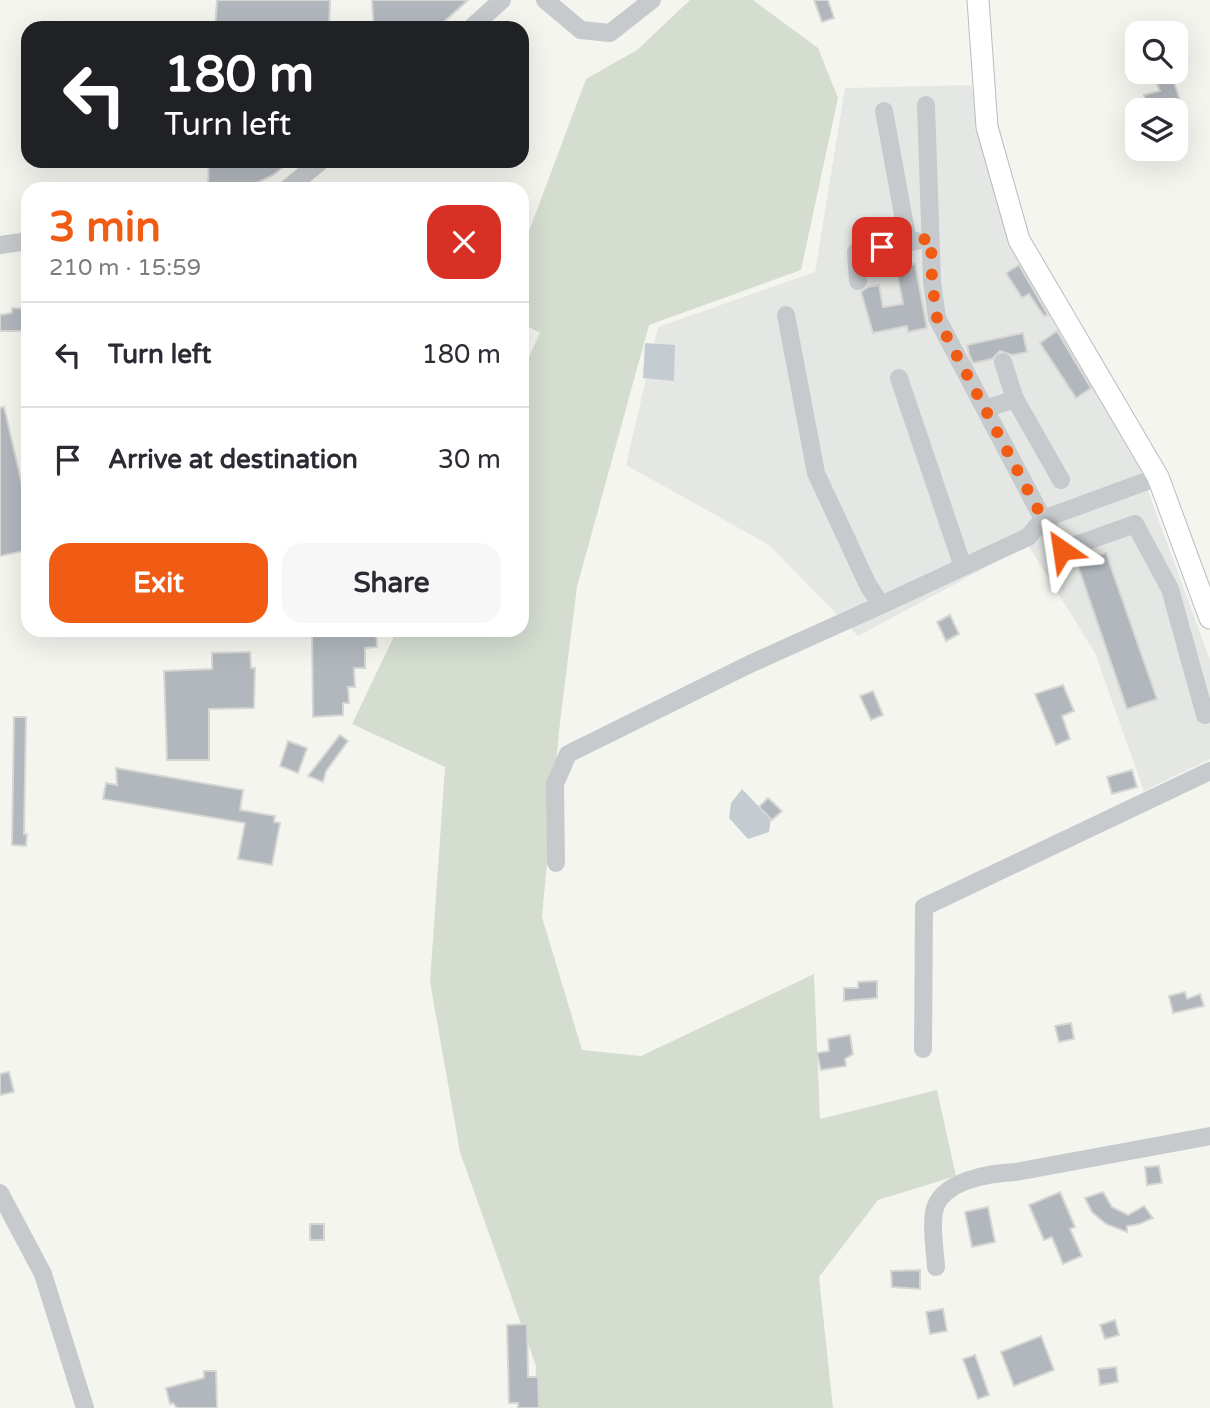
<!DOCTYPE html>
<html lang="en">
<head>
<meta charset="utf-8">
<style>
  body { margin:0; font-family:"Varela Round",sans-serif; background:#f7f7f7; color:#2b2b33; height:100vh; display:flex; flex-direction:column; font-size:26px; white-space:nowrap }
  * { box-sizing:border-box; margin:0 }
  p { font-size:23px; color:#7c7c81 }
  .icon { flex:none; width:38px; height:38px; fill:none; stroke:currentColor; stroke-width:2; stroke-linecap:round; stroke-linejoin:round }
  .map { position:relative; flex:1; overflow:hidden }
  .panel { position:absolute; left:21px; top:182px; width:508px; height:455px; display:flex; flex-direction:column; background:#fff; border-radius:21px; box-shadow:0 7px 28px #0002 }
  .panel>* { flex:none }
  .top-card { position:absolute; left:21px; top:21px; width:508px; height:147px; border-radius:21px; box-shadow:0 7px 28px #0002; background:#202124; color:#fff; overflow:hidden }
  .tools { position:absolute; left:1125px; top:21px; display:grid; gap:14px }
  .tools a { display:grid; place-items:center; width:63px; height:63px; border-radius:14px; background:#fff; box-shadow:0 7px 28px #0002; font-size:35px }
  .pin { position:absolute; display:grid; place-items:center; width:60px; height:60px; color:#fff; margin:-30px; border-radius:14px; box-shadow:0 4px 10px #0006 }
  .me { position:absolute; width:77px; margin:-38px; rotate:328deg; stroke-linejoin:round; filter:drop-shadow(0 0 5px #0008) }
  .turn { display:flex; align-items:center; gap:24px; height:147px; padding:0 28px; font-size:32px }
  .turn .icon { width:91px; height:91px; stroke-width:2.5 }
  .turn b { display:block; font-size:49px; line-height:60px }
  .round { display:grid; place-items:center; flex:none; width:74px; height:74px; border-radius:21px; background:#f7f7f7 }
  .head { display:flex; align-items:center; justify-content:space-between; height:119px; padding:0 28px }
  h1 { font-size:42px; font-weight:800; line-height:52px; color:#f15c15 }
  .cta { display:flex; gap:14px; margin-top:auto; padding:14px 28px }
  .cta a { flex:1; height:80px; border-radius:21px; background:#f15c15; color:#fff; font-size:28px; font-weight:800; line-height:80px; text-align:center }
  .cta a+a { background:#f7f7f7; color:#2b2b33 }
  ul { padding:0; list-style:none }
  li { display:flex; align-items:center; gap:21px; height:105px; padding:0 28px; border-top:2px solid #e1e1e2 }
  li div { flex:1 }
  li b { display:block; font-size:26px }
  li em { font-style:normal }
  .map>svg:first-child { display:block }
  .built { fill:#e5e7e4 }
  .green { fill:#d5ddd1 }
  .water { fill:#c4ccd2 }
  .building { fill:#b1b7bd; stroke:#d6d6d3; stroke-width:2 }
  .lines { fill:none; stroke-linecap:round; stroke-linejoin:round }
  .major-casing { stroke:#b9bcc0; stroke-width:23 }
  .minor { stroke:#c7cacd; stroke-width:18 }
  .major { stroke:#fff; stroke-width:21 }
  .route { stroke:#f15c15; stroke-width:12; stroke-dasharray:0 21.6 }
</style>
</head>
<body>
<div class="map">
<svg width="1210" height="1408" viewBox="0 0 1210 1408">
  <rect width="100%" height="100%" fill="#f5f5f0"/>
  <!-- built -->
  <path class="built" d="M971,85L1007,236L1137,461L1210,660V759L1144,791L1095,653L1028,545L858,636L769,545L626,465L658,327L815,272L845,88Z"/>
  <!-- green -->
  <path class="green" d="M690,0H753L818,48L838,98L801,270L649,325L577,587L560,722L542,917L582,1050L641,1056L814,974L820,1119L937,1090L956,1176L878,1200L819,1277L833,1408H534L536,1366L460,1152L430,982L445,767L352,724L397,630H522V372L540,333L522,323V250L586,79L637,50Z"/>
  <!-- water -->
  <g class="water">
    <path d="M645,343L675,345L674,381L643,378Z"/>
    <path d="M742,789L771,819L769,832L748,839L729,818L731,803Z"/>
  </g>
  <!-- building -->
  <g class="building">
    <path d="M217,0H330L329,28H215Z"/>
    <path d="M372,0H468L437,28H374Z"/>
    <path d="M814,0H828L834,18L822,22Z"/>
    <path d="M1173,79L1183,110H1149L1144,95L1160,91L1157,84Z"/>
    <path d="M209,161H291L273,175L246,188L208,187Z"/>
    <path d="M915,264L927,328L908,332L907,326L873,333L861,292L868,287L879,285L883,307L903,304L896,267Z"/>
    <path d="M1019,265L1048,315L1044,316L1029,294L1022,298L1006,273Z"/>
    <path d="M12,308L28,309V331H0V315L12,313Z"/>
    <path d="M1057,331L1091,388L1076,398L1040,343Z"/>
    <path d="M1023,333L1027,352L1012,355L1000,351L992,359L973,363L969,354L967,345Z"/>
    <path d="M4,407L28,511V550L0,556V408Z"/>
    <path d="M1106,553L1157,699L1127,709L1077,563Z"/>
    <path d="M950,615L959,634L946,641L937,622Z"/>
    <path d="M376,630L377,647L365,648V668H354L355,687H348L349,703H343V715L313,717L312,634Z"/>
    <path d="M250,652L251,668H255L254,708L209,709V760H167L164,671L212,669V653Z"/>
    <path d="M1063,685L1074,711L1062,716L1070,739L1056,745L1035,694Z"/>
    <path d="M873,691L883,715L871,720L860,696Z"/>
    <path d="M14,717H26L24,834H27L26,846L12,845Z"/>
    <path d="M340,735L348,741L326,771L323,782L308,776Z"/>
    <path d="M288,741L307,748L298,773L280,766Z"/>
    <path d="M116,768L243,790L240,810L275,816L274,822L280,823L272,865L238,859L245,823L103,799L106,783L117,785Z"/>
    <path d="M1132,770L1137,787L1112,794L1107,777Z"/>
    <path d="M768,798L782,811L772,820L759,807Z"/>
    <path d="M877,981V998L844,1001V988H858V982Z"/>
    <path d="M1185,992L1187,999L1200,994L1204,1006L1173,1013L1169,996Z"/>
    <path d="M1071,1023L1074,1039L1059,1042L1055,1026Z"/>
    <path d="M850,1035L853,1054L845,1059L846,1066L821,1070L817,1053L829,1051L828,1039Z"/>
    <path d="M9,1072L14,1092L0,1095V1074Z"/>
    <path d="M1159,1166L1162,1183L1147,1185L1145,1167Z"/>
    <path d="M1060,1192L1075,1227L1070,1229L1082,1256L1063,1264L1052,1237L1044,1240L1029,1205Z"/>
    <path d="M1103,1192L1112,1207L1128,1215L1144,1206L1153,1218L1139,1224L1127,1226V1232L1106,1224L1092,1212L1085,1198Z"/>
    <path d="M988,1207L995,1242L972,1247L965,1212Z"/>
    <rect x="310" y="1224" width="14" height="16"/>
    <path d="M920,1270V1289L892,1287L891,1271Z"/>
    <path d="M943,1309L947,1331L930,1334L926,1312Z"/>
    <path d="M1115,1320L1119,1335L1105,1339L1100,1325Z"/>
    <path d="M527,1324L528,1377H538L539,1408H518V1403H509L507,1325Z"/>
    <path d="M1041,1336L1054,1370L1014,1386L1001,1352Z"/>
    <path d="M975,1355L989,1395L978,1399L963,1359Z"/>
    <path d="M1116,1367L1118,1382L1100,1385L1098,1369Z"/>
    <path d="M204,1371H216L217,1408H177L173,1403L170,1404L166,1388L204,1378Z"/>
  </g>
  <g class="lines">
    <!-- major casing -->
    <g class="major-casing">
      <path id="major" d="M978,0L987,127L1019,240L1158,477L1210,618"/>
    </g>
    <!-- minor -->
    <g class="minor">
      <path d="M545,0L581,30L610,33L652,0"/>
      <path d="M471,28L502,0"/>
      <path d="M926,105L932,282L937,318L1043,519L1158,477"/>
      <path d="M884,111L908,242"/>
      <path d="M287,189L321,161"/>
      <path d="M0,245L28,241"/>
      <path d="M858,281L856,252L917,241"/>
      <path d="M786,315L816,473L868,585L881,605L1028,537L1043,519L1062,550L1135,524L1170,589L1205,715"/>
      <path d="M1003,362L1015,399"/>
      <path d="M899,378L963,567"/>
      <path d="M985,409L1015,399L1061,480"/>
      <path d="M556,863L555,784L568,754L750,664L881,605"/>
      <path d="M923,1049L924,907L1210,771"/>
      <path d="M0,1193L43,1274L85,1408"/>
      <path d="M936,1267C935,1249 931,1229 934,1212C940,1180 991,1173 1016,1172L1210,1136"/>
    </g>
    <!-- major -->
    <use href="#major" class="major"/>
  </g>
  <g class="lines">
    <!-- route -->
    <path class="route" d="M882,247L931,238L932,282L937,318L1043,519L1062,550"/>
  </g>
</svg>
<div class="tools">
<a><svg class="icon" aria-label="search" viewBox="0 0 24 24"><circle cx="10" cy="10" r="6"/><path d="M15 15l6 6"/></svg></a>
<a><svg class="icon" aria-label="layers" viewBox="0 0 24 24"><path d="M12 4l9 5-9 5-9-5zM3 14l9 5 9-5"/></svg></a>
</div>
<div class="pin" style="left:882px;top:247px;background:#d93025"><svg class="icon" aria-label="arrive" viewBox="0 0 24 24"><path d="M6 21V4h12l-3 4 3 4H6"/></svg></div>
<svg class="me" style="left:1062px;top:550px" viewBox="-20 -20 40 40"><path d="M0-17L14 15 0 8-14 15z" fill="#f15c15" stroke="#fff" stroke-width="4"/></svg>
<div class="top-card">
<div class="turn"><svg class="icon" aria-label="left" viewBox="0 0 24 24"><path d="M17 20v-9H6M10 6l-5 5 5 5"/></svg><div><b>180 m</b>Turn left</div></div>
</div>
<section class="panel">
<div class="head"><div><h1>3 min</h1><p>210 m · 15:59</p></div><a class="round" style="background:#d93025;color:#fff"><svg class="icon" aria-label="close" viewBox="0 0 24 24"><path d="M6 6l12 12M18 6L6 18"/></svg></a></div>
<ul>
<li><svg class="icon" aria-label="left" viewBox="0 0 24 24"><path d="M17 20v-9H6M10 6l-5 5 5 5"/></svg><div><b>Turn left</b></div><em>180 m</em></li>
<li><svg class="icon" aria-label="arrive" viewBox="0 0 24 24"><path d="M6 21V4h12l-3 4 3 4H6"/></svg><div><b>Arrive at destination</b></div><em>30 m</em></li>
</ul>
<div class="cta"><a>Exit</a><a>Share</a></div>
</section>
</div>
</body>
</html>
